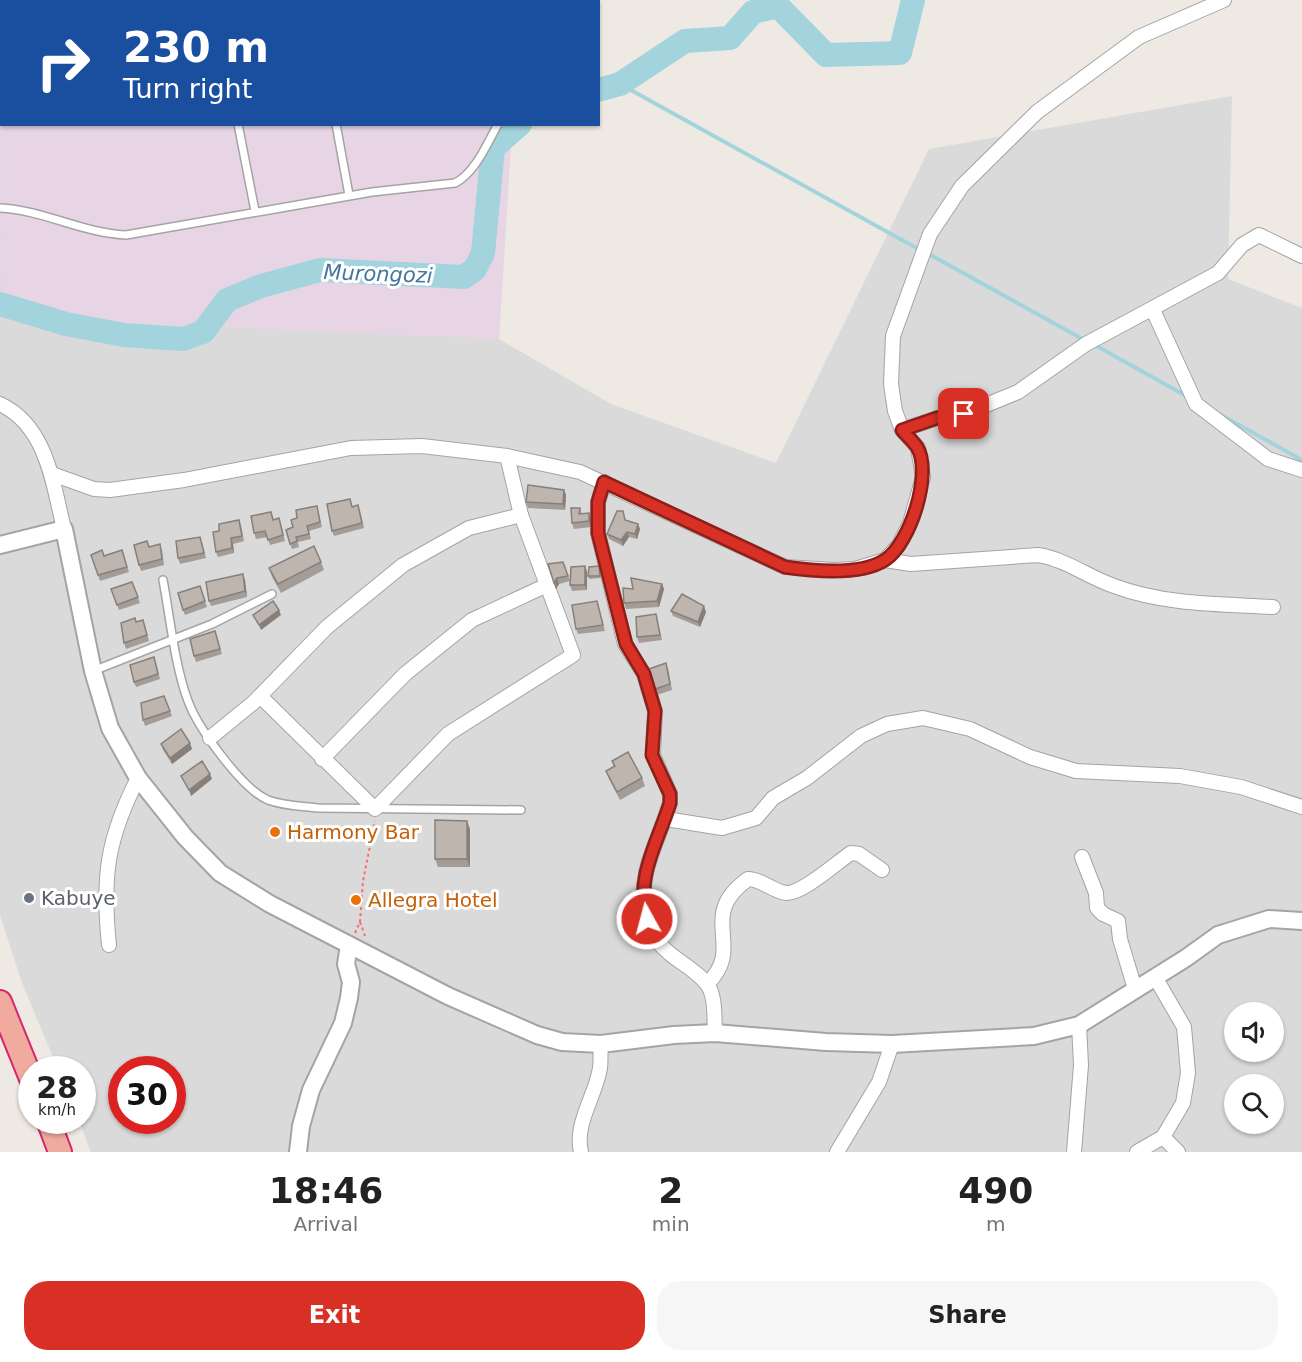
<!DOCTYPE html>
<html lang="en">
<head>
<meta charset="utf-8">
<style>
  body { margin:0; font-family:"DejaVu Sans",sans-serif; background:#f6f6f6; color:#222; height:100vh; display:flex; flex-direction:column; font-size:22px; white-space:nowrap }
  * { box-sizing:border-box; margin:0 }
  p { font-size:20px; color:#767676 }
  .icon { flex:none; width:33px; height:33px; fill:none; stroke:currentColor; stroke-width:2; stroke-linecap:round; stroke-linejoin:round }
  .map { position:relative; height:1152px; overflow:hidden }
  .panel { display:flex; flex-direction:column; background:#fff; flex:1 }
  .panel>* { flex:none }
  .guide { position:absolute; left:0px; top:0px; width:600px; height:126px; box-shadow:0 2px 4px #0004; background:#1a4fa0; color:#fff; overflow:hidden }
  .controls { position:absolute; left:1224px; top:1002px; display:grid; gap:12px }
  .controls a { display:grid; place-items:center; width:60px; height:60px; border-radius:50%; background:#fff; box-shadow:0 2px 4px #0004; font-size:30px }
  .speed { position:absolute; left:18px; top:1056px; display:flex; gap:12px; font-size:30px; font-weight:700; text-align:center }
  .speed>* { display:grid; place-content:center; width:78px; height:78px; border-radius:50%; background:#fff; box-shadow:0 2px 4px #0004; line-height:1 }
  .speed small { font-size:15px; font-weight:400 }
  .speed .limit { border:9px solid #d22; background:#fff; color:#111 }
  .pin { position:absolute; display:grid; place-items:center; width:51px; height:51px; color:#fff; margin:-26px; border-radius:12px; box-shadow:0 3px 9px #0006 }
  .me { position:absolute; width:66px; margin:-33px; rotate:353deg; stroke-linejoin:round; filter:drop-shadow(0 0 4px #0008) }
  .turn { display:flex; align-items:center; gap:21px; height:126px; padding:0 24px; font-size:27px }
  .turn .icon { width:78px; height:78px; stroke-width:2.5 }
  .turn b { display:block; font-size:42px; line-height:51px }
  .eta { display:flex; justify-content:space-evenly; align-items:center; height:102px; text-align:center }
  .eta b { font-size:36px; font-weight:700; line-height:42px }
  .primary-button { display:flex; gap:12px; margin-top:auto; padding:12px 24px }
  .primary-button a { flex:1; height:69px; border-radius:24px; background:#d93025; color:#fff; font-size:24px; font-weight:700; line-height:69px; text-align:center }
  .primary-button a+a { background:#f6f6f6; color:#222 }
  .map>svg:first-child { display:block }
  .residential { fill:#dbdada; fill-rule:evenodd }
  .industrial { fill:#e7d5e5 }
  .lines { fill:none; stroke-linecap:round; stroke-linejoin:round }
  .stream { stroke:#a3d3dc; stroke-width:4 }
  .river { stroke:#a3d3dc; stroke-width:24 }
  .service-casing { stroke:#a4a4a4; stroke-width:10 }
  .minor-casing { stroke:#a4a4a4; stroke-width:16 }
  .tertiary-casing { stroke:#a4a4a4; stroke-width:20 }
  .trunk-casing { stroke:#d7256e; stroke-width:26 }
  .path { stroke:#f86f6a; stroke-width:2; stroke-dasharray:3 3; stroke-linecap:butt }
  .service { stroke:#fff; stroke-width:7 }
  .minor { stroke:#fff; stroke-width:14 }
  .tertiary { stroke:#fff; stroke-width:16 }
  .trunk { stroke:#f0ab9e; stroke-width:22 }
  .wall { fill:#a49c96 }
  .shaded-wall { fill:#867f7a }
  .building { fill:#bfb5af; stroke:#867f7a; stroke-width:1.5 }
  .route-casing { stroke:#8d1f18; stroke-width:15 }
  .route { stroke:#d93025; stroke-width:10 }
  .food-dot { fill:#e8710a; stroke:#fff; stroke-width:2 }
  .worship-dot { fill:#6b7280; stroke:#fff; stroke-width:2 }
  .labels { text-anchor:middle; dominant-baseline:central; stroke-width:6; stroke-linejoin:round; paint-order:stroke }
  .food-label { font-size:20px; fill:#c56008; stroke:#fff; text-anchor:start }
  .worship-label { font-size:20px; fill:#5b616d; stroke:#fff; text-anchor:start }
  .water-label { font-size:21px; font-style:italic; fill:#45779c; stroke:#fff }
</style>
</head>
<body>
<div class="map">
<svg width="1302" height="1152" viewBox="0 0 1302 1152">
  <rect width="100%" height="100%" fill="#eeeae3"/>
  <!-- residential -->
  <path class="residential" d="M0,0H519L2,2V124L512,125L499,339L611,404L776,463L929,149L1232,96L1228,279L1302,308V1152H91L79,1121L82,1120V1070L58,1069L22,983L0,915ZM1234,1012H1274V1052H1234ZM122,1070H172V1120H122ZM1234,1084H1274V1124H1234Z"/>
  <!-- industrial -->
  <g class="industrial">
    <path d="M187,0H519L177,2Z"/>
    <path d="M0,26L2,124L512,125L499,339L1,318Z"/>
  </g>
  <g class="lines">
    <!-- stream -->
    <g class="stream">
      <path d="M620,84L920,250"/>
      <path d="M927,253L1086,341"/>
      <path d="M1093,344L1188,397"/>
      <path d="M1221,415L1302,460"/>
    </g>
    <!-- river -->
    <g class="river">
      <path d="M598,90L620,84L685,41L730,38L753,12L778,6L826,55L900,53L913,0"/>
      <path d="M0,304L66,324L124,335L183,339L203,332L227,300L261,286L320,270L464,277L475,269L483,253L493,148L520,124"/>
    </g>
    <!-- service casing -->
    <g class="service-casing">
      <g id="service">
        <path d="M387,2L394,0"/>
        <path d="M566,2L567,0"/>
        <path d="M238,124L255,211"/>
        <path d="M336,124L349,195"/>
        <path d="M0,208C43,210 82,233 126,235L372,192L455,183C475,173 487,144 498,124"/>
        <path d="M163,580C170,617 175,667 188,701C198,728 242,789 268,800C284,806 301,806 318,808L521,810"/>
        <path d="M93,671L212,624L272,594"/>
      </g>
    </g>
    <!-- minor casing -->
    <g class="minor-casing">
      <g id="minor">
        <path d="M1153,310L1196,404L1268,459L1302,470"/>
        <path d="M0,404C47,426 53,484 64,529"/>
        <path d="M902,430L937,418L964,414L1018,392L1086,344L1218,273L1242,245L1259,235L1302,256"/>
        <path d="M52,474L94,489L110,490L184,480L351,448L422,446L507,456L580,472L785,567L834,570L855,569L885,560L899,545L910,523L923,477L918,448L902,430L895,411L891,384L893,336L930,234L962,186L1037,112L1139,37L1224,0"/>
        <path d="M604,482L598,502V533L625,644L644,674L655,711L653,755L670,794V803C662,831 647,856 644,886C641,909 649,937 668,952C680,963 696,970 707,984C716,996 714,1018 715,1033"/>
        <path d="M885,560L911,564L1038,555C1065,559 1088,577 1114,586C1165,605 1220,604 1273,607"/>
        <path d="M260,696L375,809L448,734L573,655L521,515L507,456"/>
        <path d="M210,738L253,703L327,627L403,565L469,528L521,515"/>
        <path d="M322,759L405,674L472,620L547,585"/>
        <path d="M666,819L722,828L756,818L773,798L807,778L861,736L887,724L923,718L970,729L1030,757L1076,771L1180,776L1241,787L1302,807"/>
        <path d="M1082,857L1096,893L1097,908L1103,914L1118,921L1120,939L1135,989"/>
        <path d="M109,945C102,877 107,839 138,778"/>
        <path d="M707,984C747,946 695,917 748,879C762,879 773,892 787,893C803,893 836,863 851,853L859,854L882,870"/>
        <path d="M1163,1137L1178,1152"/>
        <path d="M581,1152C574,1124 596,1095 600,1068C601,1060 600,1052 601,1044"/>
        <path d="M837,1152L879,1082L892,1044"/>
        <path d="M1074,1152L1081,1065L1079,1025"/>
        <path d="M1137,1152L1163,1137L1183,1103L1188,1073L1184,1027L1155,977"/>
      </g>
    </g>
    <!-- tertiary casing -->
    <g class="tertiary-casing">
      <g id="tertiary">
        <path d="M0,545L64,529L93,671L110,728L138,778L185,837L220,873L270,904L448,996L537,1035L562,1042L601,1044L674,1035L715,1033L826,1042L892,1044L1034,1036L1079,1025L1186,958L1218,935L1269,919L1302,921"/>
        <path d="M298,1152L301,1126L311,1090L343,1023L349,998L351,982L346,964L349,945"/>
      </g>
    </g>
    <!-- trunk casing -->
    <g class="trunk-casing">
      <g id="trunk">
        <path d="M0,1002L32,1081"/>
        <path d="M48,1120L60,1152"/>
      </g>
    </g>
    <!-- path -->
    <g class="path">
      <path d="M360,922L365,936"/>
      <path d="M355,933L360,922L363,881L375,821"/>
    </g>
    <!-- service -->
    <use href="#service" class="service"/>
    <!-- minor -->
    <use href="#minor" class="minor"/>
    <!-- tertiary -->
    <use href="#tertiary" class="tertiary"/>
    <!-- trunk -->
    <use href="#trunk" class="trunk"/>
  </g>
  <!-- wall -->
  <g class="wall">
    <path d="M564,490L566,495L565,510L528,508L526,502Z"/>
    <path d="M317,506L322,527L309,531L311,539L298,542L299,547L292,549L290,544L293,527L297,518Z"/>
    <path d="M352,507L360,511L364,528L334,536L332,531Z"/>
    <path d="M580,508L582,514L589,513L591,519V527L574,529L572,523Z"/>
    <path d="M273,517L274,520L281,524L285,541L270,545L267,537L256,539L254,533Z"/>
    <path d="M239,520L241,525L244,541L233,544L234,553L218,557L216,552L219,531Z"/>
    <path d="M626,520L638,524L640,529L637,539L629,537L623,546L609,539L607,534Z"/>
    <path d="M202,542L206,558L180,564L178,558Z"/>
    <path d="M149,547L162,549L164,565L141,571L139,565Z"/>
    <path d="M122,550L129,572L100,581L91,555L104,556Z"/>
    <path d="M321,562L324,570L281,593L272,577L269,568Z"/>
    <path d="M563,562L570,581L559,584L556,589L548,564Z"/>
    <path d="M585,566L587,572V590L572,591L570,585Z"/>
    <path d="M599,566L601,578L589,579L588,576Z"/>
    <path d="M245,580L247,597L211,606L209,601Z"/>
    <path d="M132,582L140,603L119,610L111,589Z"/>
    <path d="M662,584L664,589L659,607L626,609L624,603L633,589Z"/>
    <path d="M200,586L207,607L185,615L183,610Z"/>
    <path d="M597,601L605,631L578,634L576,629Z"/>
    <path d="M671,611L706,612L700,627L673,616Z"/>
    <path d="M656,614L662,640L639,643L637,637Z"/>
    <path d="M143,620L149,641L126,649L124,643L136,622Z"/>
    <path d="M215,631L222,654L196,662L194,656Z"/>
    <path d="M156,663L160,679L136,687L134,682Z"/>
    <path d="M668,668L672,690L654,696L646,670Z"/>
    <path d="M164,696L172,716L145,726L143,720Z"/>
    <path d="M161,744L192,749L172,764L163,750Z"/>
    <path d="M612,761L642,778L645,786L620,800L609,779L606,771L614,767Z"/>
    <path d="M470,829V867H438L435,859Z"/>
  </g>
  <!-- shaded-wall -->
  <g class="shaded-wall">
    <path d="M564,490L566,495L565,510L563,504Z"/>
    <path d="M589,513L591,519V527L589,521Z"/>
    <path d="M638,524L640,529L637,539L635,534Z"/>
    <path d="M627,532L629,537L623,546L621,540Z"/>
    <path d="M231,538L233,544L234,553L232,548Z"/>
    <path d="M585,566L587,572V590L585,585Z"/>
    <path d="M243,574L245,580L247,597L245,591Z"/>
    <path d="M557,578L559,584L556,589L554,583Z"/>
    <path d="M662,584L664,589L659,607L657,601Z"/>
    <path d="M704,606L706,612L700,627L698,622Z"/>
    <path d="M279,610L281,615L261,630L259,625Z"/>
    <path d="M190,743L192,749L172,764L170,758Z"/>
    <path d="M210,774L212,779L191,796L189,790Z"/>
    <path d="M467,821L470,829V867L467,859Z"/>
  </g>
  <!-- building -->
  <g class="building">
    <path d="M528,485L564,490L563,504L526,502Z"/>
    <path d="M350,499L352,507L358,505L362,523L332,531L327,504Z"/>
    <path d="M317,506L320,522L307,526L309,534L296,537L297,541L290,544L286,530L293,527L291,520L297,518L296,510Z"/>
    <path d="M571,508H580L579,514L589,513V521L572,523Z"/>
    <path d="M617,511H623L625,520L638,524L635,534L627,532L621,540L607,534Z"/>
    <path d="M271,512L273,520L279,518L283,535L268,540L265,531L254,533L251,516Z"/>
    <path d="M239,520L242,536L231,538L232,548L216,552L213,532L219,531V524Z"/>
    <path d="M200,537L204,553L178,558L176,541Z"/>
    <path d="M147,541L149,547L160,544L162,559L139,565L134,545Z"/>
    <path d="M314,546L321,562L278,584L269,568Z"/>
    <path d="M102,550L104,556L122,550L127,567L98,575L91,555Z"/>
    <path d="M563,562L568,576L557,578L554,583L548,564Z"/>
    <path d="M585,566V585H570L571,567Z"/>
    <path d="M599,566L600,576H588L589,567Z"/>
    <path d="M243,574L245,591L209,601L206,582Z"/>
    <path d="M631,578L662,584L657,601L624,603L623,588L633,589Z"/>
    <path d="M132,582L138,597L117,605L111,589Z"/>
    <path d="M200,586L205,601L183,610L178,593Z"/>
    <path d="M682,594L704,606L698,622L671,611Z"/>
    <path d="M273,601L279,610L259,625L253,615Z"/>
    <path d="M597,601L603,625L576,629L572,605Z"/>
    <path d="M656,614L660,635L637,637L636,617Z"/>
    <path d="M135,618L136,622L143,620L147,635L124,643L121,623Z"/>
    <path d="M215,631L220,649L194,656L190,639Z"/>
    <path d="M154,657L158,674L134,682L130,665Z"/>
    <path d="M666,663L670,684L652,690L646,670Z"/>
    <path d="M164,696L170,711L143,720L141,703Z"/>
    <path d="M181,729L190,743L170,758L161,744Z"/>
    <path d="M628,752L642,778L617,792L606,771L615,766L612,761Z"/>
    <path d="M202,761L210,774L189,790L181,776Z"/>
    <path d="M435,820L467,821V859H435Z"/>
  </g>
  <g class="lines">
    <!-- route casing -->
    <g class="route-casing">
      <path id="route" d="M647,919C635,877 658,842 670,803V794L652,755L655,711L644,674L626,644L598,533V502L604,482L785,567C812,571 860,576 885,560C910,544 933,473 917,447C913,441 906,435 902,430L937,418L964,414"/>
    </g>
    <!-- route -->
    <use href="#route" class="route"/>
  </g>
  <!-- markers -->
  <g class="food-dot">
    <circle cx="275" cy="832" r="6"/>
    <circle cx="356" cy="900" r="6"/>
  </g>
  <circle class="worship-dot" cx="29" cy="898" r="6"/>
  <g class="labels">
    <!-- food labels -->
    <g class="food-label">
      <text x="287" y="832">Harmony Bar</text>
      <text x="368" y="900">Allegra Hotel</text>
    </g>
    <!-- worship labels -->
    <g class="worship-label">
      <text x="41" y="898">Kabuye</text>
    </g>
    <!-- water labels -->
    <g class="water-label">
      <text transform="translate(378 274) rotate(2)">Murongozi</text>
    </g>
  </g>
</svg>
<div class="controls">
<a><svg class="icon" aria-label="sound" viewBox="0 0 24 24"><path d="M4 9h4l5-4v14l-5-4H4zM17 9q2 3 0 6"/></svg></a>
<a><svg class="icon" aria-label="search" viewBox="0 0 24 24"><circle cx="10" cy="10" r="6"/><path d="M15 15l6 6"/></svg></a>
</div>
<div class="speed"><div>28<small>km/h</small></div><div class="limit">30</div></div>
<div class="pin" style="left:964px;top:414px;background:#d93025"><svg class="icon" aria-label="arrive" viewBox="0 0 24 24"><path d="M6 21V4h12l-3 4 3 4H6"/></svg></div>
<svg class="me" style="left:647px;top:919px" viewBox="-20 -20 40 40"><circle r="17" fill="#d93025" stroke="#fff" stroke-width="3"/><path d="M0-11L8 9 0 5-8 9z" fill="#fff"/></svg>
<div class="guide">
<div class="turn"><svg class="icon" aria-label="right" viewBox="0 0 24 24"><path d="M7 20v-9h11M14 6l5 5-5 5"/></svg><div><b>230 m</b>Turn right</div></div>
</div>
</div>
<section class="panel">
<div class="eta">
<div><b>18:46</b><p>Arrival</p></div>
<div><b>2</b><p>min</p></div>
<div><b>490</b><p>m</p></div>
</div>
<div class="primary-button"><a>Exit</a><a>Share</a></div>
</section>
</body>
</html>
